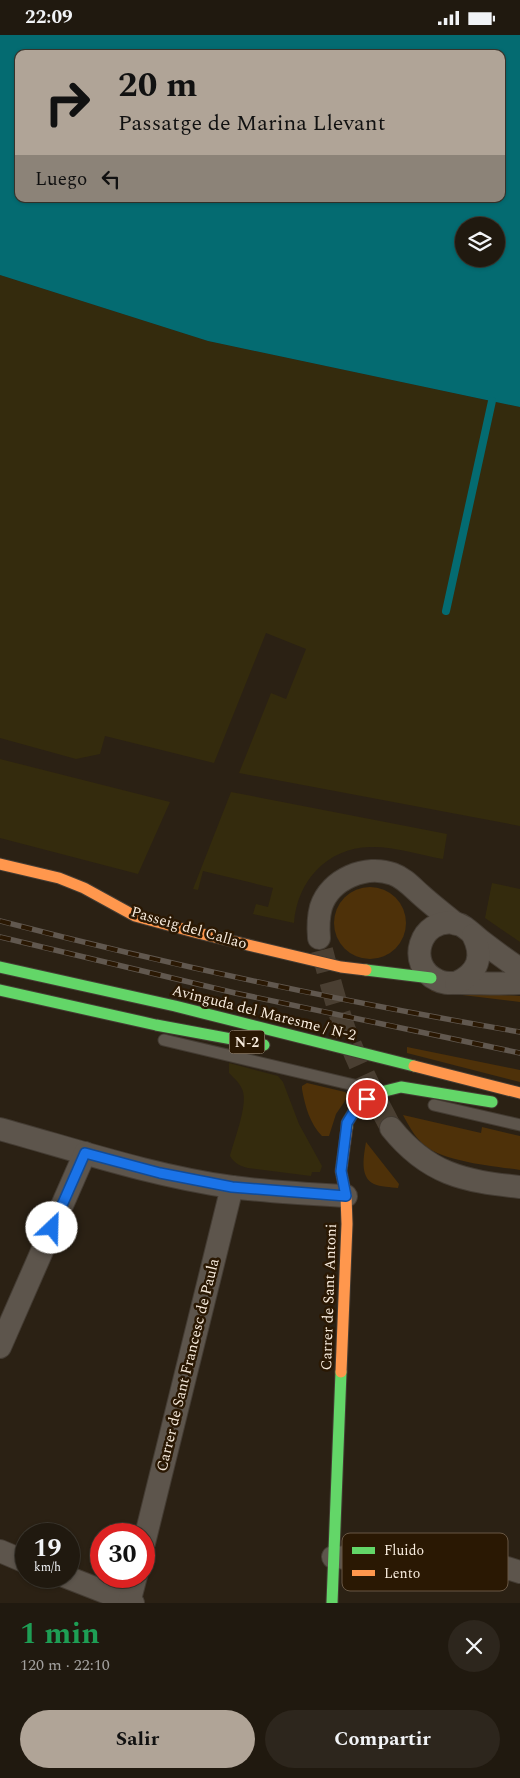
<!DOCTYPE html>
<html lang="es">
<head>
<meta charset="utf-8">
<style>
  body { margin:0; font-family:Spectral,serif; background:#2d261d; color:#f1f3f6; height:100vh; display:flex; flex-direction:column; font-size:19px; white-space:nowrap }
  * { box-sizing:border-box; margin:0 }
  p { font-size:16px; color:#a2a09e }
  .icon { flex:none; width:28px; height:28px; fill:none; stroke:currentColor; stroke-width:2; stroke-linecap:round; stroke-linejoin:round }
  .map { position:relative; height:1568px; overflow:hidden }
  .panel { display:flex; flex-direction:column; background:#20190f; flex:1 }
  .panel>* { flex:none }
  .banner { position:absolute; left:15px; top:15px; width:490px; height:152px; border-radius:10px; box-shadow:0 1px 4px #0004,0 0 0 1px #3d382f; background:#b0a497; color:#111; overflow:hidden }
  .buttons { position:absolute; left:455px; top:182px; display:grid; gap:10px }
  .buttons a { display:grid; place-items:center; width:50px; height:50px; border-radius:50%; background:#20190f; box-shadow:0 1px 4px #0004,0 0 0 1px #3d382f; font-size:25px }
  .speed { position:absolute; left:15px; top:1488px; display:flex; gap:10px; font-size:25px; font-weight:700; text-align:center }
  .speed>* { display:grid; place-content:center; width:65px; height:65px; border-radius:50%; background:#20190f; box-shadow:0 1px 4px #0004,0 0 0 1px #3d382f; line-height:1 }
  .speed small { font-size:12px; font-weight:400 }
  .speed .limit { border:8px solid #d22; background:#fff; color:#111 }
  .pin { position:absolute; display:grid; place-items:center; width:42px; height:42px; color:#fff; margin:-21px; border:2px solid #fff; border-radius:50%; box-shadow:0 1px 5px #0007 }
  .me { position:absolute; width:55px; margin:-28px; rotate:24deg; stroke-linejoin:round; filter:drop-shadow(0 0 4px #0008) }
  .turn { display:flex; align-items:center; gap:18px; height:105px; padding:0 20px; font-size:22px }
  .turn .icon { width:65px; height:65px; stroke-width:2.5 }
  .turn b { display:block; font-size:35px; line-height:42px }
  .then { display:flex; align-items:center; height:48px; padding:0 20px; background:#0003; gap:10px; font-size:19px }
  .round { display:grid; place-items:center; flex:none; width:52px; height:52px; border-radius:26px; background:#2d261d }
  .head { display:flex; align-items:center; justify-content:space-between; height:85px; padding:0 20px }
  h1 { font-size:30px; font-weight:700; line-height:38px; color:#1e9e55 }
  .button { display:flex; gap:10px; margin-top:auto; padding:10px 20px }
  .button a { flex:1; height:58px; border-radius:30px; background:#b0a497; color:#111; font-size:20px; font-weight:700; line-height:58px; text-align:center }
  .button a+a { background:#2d261d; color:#f1f3f6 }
  .status { display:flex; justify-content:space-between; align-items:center; height:35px; padding:0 25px; background:#20190f; direction:ltr }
  .status svg { height:14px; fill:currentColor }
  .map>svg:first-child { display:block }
  .green { fill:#4e3109 }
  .sand { fill:#342b0d }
  .water { fill:#046b71; fill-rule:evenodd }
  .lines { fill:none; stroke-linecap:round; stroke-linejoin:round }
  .stream { stroke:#046b71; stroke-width:8 }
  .street-tunnel { stroke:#4a3f32; stroke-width:22; stroke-dasharray:22 11; stroke-linecap:butt }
  .lane-casing { stroke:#443c33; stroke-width:13 }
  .street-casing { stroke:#443c33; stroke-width:24 }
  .fast-casing { stroke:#443c33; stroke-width:13 }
  .slow-casing { stroke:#443c33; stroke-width:13 }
  .lane { stroke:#5d554c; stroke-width:11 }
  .street { stroke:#5d554c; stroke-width:22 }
  .fast { stroke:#63d668; stroke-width:11 }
  .slow { stroke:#ff974d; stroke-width:11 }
  .rail-casing { stroke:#61584f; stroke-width:5.5 }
  .rail { stroke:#2a1803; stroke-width:4; stroke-dasharray:11; stroke-linecap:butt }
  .route-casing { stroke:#114b97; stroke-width:12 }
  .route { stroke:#1a73e8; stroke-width:9 }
  .labels { text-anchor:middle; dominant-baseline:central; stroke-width:5; stroke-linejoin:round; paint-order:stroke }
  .shield { fill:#2a1803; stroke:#baac9c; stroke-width:1 }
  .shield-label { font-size:14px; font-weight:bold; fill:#f7ebdd }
  .street-label { font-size:15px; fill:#f7ebdd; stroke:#2a1803 }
  .key { fill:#2a1803; stroke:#685744; stroke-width:1 }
  .key-label { font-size:14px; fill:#f7ebdd }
</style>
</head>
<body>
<div class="status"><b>22:09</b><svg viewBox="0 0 49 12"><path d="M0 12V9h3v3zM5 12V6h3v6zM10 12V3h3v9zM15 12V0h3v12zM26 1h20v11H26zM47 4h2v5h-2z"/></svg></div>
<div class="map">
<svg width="520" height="1568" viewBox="0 0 520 1568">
  <rect width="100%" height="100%" fill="#2b2114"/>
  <!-- green -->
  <g class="green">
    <circle cx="370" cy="888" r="36"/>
    <path d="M429,956L520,961V967Z"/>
    <path d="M407,1012L520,1035V1047L407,1018Z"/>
    <path d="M307,1048L345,1057L349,1060L336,1079L329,1101H322C310,1089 305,1071 302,1054V1051Z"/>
    <path d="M403,1080L481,1098L482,1092L520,1101V1135C494,1131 438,1127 420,1106C413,1099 408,1089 403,1080Z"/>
    <path d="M366,1107L399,1149L398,1153C391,1152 380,1152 374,1149C359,1142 364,1120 366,1107Z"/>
  </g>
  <!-- sand -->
  <g class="sand">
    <path d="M0,240L208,306L520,372V791L239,738L271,658L286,664L306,614L266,598L214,728L105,701L100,719L76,724L0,703Z"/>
    <path d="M0,724L170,767L138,839L0,803Z"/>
    <path d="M231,757L447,799L443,824C420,820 392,811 370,812C327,813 297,846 294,888L253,879L256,869L268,872L273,853L203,836L198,855L193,854Z"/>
    <path d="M492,848L520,854V907L485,883Z"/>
    <path d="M229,1028L278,1041L283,1047L299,1089L322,1131L320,1137H312L311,1141L248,1133C240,1131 234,1128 230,1121C234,1105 249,1068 242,1054C239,1047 234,1043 229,1038Z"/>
  </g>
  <!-- water -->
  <path class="water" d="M0,0H520V372L208,306L0,240ZM19,19H501V164H19ZM464,191H496V224H464Z"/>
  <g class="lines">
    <!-- stream -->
    <path class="stream" d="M446,576L492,366"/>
    <!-- street-tunnel -->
    <path class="street-tunnel" d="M322,915C329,942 336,969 345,995C358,1029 374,1061 391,1093"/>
    <!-- lane casing -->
    <g class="lane-casing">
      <g id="lane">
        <path d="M164,1005L375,1055"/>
        <path d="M434,1070L520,1090"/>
      </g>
    </g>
    <!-- street casing -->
    <g class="street-casing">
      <g id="street">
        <path d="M319,903C318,892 318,883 321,872C330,844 366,829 393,839C404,843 412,852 421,860C432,870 444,879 456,889"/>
        <path d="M520,934C506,925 493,915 480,905C472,899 465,890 455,888C420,882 405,930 437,945C444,949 451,948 459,948C480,948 499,949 520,948"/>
        <path d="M456,948C478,938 484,922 473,900"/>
        <path d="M391,1093C428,1139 463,1146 520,1152"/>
        <path d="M0,1094C76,1115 153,1141 232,1152C269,1157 308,1159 346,1161"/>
        <path d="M0,1312L85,1118"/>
        <path d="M144,1508L232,1152"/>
        <path d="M0,1516L26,1527"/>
        <path d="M333,1522L507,1533L520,1537"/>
        <path d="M64,1541L133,1568"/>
        <path d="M129,1568L136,1541"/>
      </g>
    </g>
    <!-- fast casing -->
    <g class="fast-casing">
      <g id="fast">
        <path d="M0,932L175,971L414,1031"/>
        <path d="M366,935L431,943"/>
        <path d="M0,955L156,990L264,1010"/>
        <path d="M347,1092V1088L358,1070L381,1057L401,1052L492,1067"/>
        <path d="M332,1568L341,1337"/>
      </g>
    </g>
    <!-- slow casing -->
    <g class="slow-casing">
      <g id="slow">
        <path d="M0,829L59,843L84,853L135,881L198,898L341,932L366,935"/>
        <path d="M414,1031L520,1058"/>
        <path d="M341,1337L347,1189L346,1161L341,1136L347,1092"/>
      </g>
    </g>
    <!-- lane -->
    <use href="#lane" class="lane"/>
    <!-- street -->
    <use href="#street" class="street"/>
    <!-- fast -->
    <use href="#fast" class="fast"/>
    <!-- slow -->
    <use href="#slow" class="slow"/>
    <!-- rail casing -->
    <g class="rail-casing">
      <g id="rail">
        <path d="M0,886C172,931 345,967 520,997"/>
        <path d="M0,902L235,958L520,1018"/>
      </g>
    </g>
    <!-- rail -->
    <use href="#rail" class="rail"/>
  </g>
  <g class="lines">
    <!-- route casing -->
    <g class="route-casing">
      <path id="route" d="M52,1193L85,1118L160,1138L232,1152L346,1161L341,1136L347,1088L358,1070L367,1064"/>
    </g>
    <!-- route -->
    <use href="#route" class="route"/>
  </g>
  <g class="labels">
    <!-- shield labels -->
    <rect class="shield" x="229.5" y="995.5" width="35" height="23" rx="4"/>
    <g class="shield-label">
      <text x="247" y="1007">N-2</text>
    </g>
    <!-- street labels -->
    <g class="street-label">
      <text transform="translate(189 893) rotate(16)">Passeig del Callao</text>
      <text transform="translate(264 978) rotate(14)">Avinguda del Maresme / N-2</text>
      <text transform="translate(329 1262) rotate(-88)">Carrer de Sant Antoni</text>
      <text transform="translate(188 1330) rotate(-76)">Carrer de Sant Francesc de Paula</text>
    </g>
  </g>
  <!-- legend -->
  <rect x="342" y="1498" width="166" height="58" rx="8" class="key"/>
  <rect x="352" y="1512" width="23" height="7" fill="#63d668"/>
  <rect x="352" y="1535" width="23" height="6" fill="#ff974d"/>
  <g class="key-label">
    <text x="384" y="1520">Fluido</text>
    <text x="384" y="1543">Lento</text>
  </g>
</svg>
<div class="buttons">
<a><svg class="icon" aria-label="layers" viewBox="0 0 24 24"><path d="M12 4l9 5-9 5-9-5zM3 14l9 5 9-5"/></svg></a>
</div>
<div class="speed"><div>19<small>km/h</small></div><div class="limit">30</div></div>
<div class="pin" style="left:367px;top:1064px;background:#d93025"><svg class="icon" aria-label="arrive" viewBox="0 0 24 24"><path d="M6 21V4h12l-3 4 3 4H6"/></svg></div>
<svg class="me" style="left:52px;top:1193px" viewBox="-20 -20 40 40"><circle r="19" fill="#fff"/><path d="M0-13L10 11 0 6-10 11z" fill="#1a73e8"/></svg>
<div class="banner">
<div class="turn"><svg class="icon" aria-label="right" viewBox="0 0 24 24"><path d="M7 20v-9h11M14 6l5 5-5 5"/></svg><div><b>20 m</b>Passatge de Marina Llevant</div></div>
<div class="then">Luego<svg class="icon" aria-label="left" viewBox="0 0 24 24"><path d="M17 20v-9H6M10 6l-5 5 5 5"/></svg></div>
</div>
</div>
<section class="panel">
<div class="head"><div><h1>1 min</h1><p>120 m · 22:10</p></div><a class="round"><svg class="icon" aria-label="close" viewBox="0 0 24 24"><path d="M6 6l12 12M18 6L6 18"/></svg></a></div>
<div class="button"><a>Salir</a><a>Compartir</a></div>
</section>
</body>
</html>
